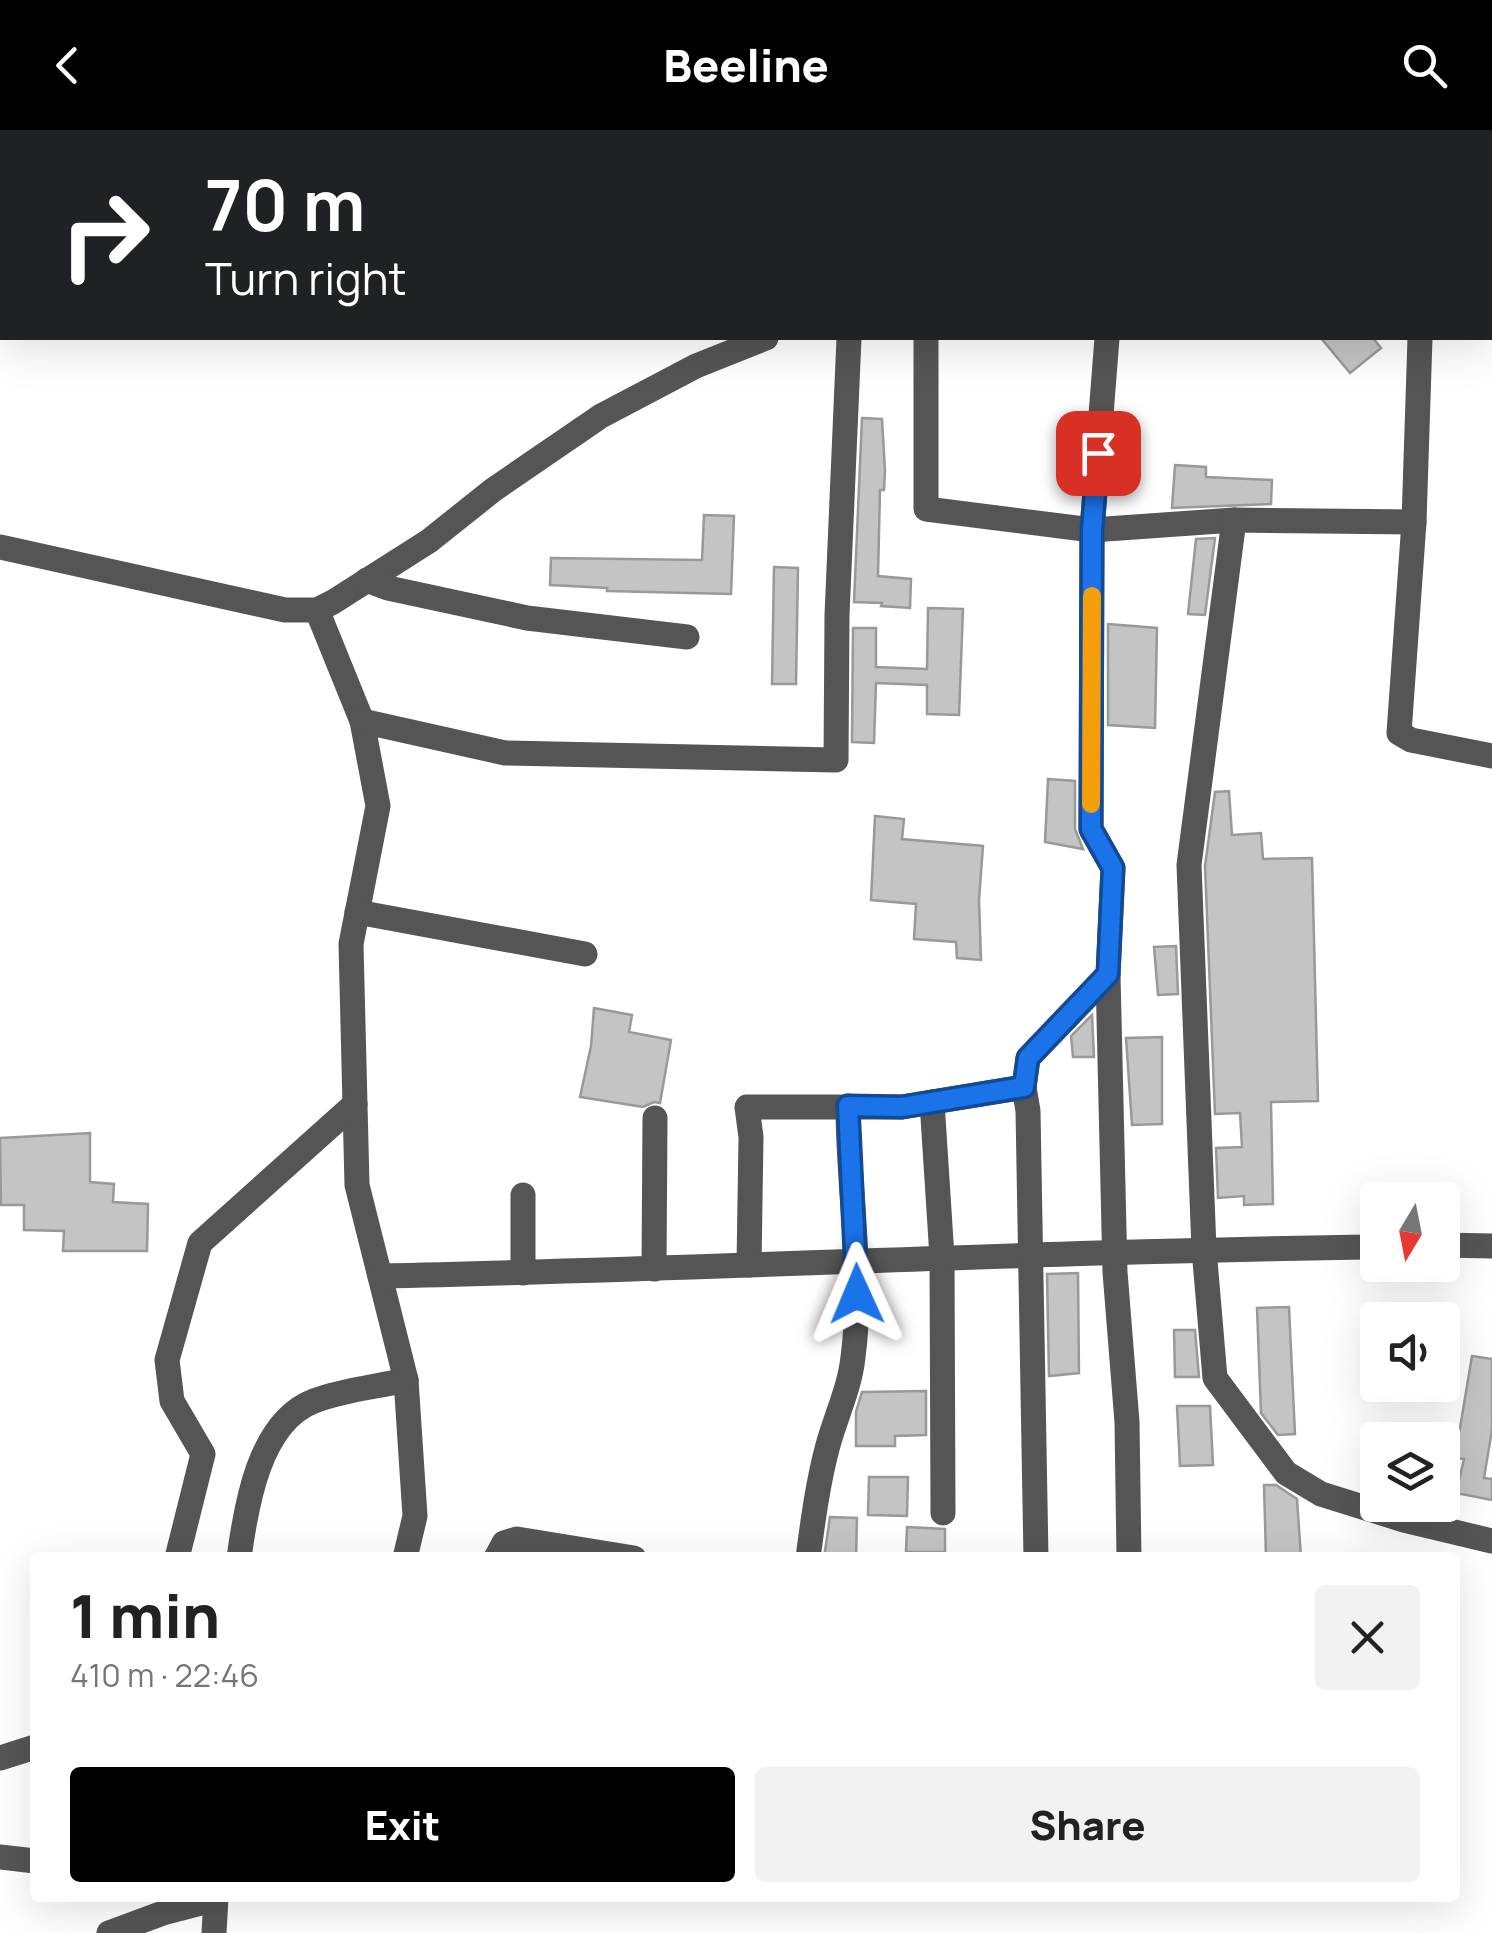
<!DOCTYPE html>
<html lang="en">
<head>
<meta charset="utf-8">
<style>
  body { margin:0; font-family:Manrope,sans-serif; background:#f2f2f2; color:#222; height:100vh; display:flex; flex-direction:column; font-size:38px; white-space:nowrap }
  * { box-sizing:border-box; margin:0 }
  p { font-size:32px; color:#767676 }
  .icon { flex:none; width:55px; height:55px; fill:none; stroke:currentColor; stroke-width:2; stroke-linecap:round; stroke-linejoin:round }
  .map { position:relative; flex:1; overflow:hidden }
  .details { position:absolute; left:30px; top:1422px; width:1430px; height:350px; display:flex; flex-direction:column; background:#fff; border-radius:10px; box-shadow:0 10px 40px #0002 }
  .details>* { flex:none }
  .banner { position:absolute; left:0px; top:0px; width:1492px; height:210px; box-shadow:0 10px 40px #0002; background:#202124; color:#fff; overflow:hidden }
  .needle { width:65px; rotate:190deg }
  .controls { position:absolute; left:1360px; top:1052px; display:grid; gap:20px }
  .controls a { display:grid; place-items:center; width:100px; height:100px; border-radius:10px; background:#fff; box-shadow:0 10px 40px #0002; font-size:50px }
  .pin { position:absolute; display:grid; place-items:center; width:85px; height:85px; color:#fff; margin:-42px; border-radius:20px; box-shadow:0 5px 15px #0006 }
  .me { position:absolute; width:110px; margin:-55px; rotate:359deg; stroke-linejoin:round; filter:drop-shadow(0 0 8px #0008) }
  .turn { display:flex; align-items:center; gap:35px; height:210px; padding:0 40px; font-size:45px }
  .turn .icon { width:130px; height:130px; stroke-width:2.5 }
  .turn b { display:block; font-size:70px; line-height:85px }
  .round { display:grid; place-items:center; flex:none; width:105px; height:105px; border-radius:10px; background:#f2f2f2 }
  .headline { display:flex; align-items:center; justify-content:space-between; height:170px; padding:0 40px }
  h1 { font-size:60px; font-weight:800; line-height:75px }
  .primary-button { display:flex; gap:20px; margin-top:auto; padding:20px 40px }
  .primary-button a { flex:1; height:115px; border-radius:10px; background:#000; color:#fff; font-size:40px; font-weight:800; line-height:115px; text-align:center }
  .primary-button a+a { background:#f2f2f2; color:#222 }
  header { display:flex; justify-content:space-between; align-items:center; height:130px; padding:0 40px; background:#000; color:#fff; font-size:45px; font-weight:800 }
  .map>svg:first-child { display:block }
  .building { fill:#c4c4c4; stroke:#999; stroke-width:2.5 }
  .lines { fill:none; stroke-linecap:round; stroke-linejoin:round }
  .minor { stroke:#555; stroke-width:25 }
  .route-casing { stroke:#114b97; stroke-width:25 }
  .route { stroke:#1a73e8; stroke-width:18 }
  .slow { stroke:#f59e0b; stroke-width:18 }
</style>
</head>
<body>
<header><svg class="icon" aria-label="back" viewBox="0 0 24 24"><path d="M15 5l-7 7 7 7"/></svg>Beeline<svg class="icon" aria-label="search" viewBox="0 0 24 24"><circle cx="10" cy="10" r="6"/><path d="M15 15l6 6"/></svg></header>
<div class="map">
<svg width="1492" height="1803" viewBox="0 0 1492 1803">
  <rect width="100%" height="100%" fill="#fff"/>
  <!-- building -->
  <g class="building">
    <path d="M1321,208H1373L1381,218L1350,243Z"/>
    <path d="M862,288L882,289L885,341L884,360H880L878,446L911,449L910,478L881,476L882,473L854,472Z"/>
    <path d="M1175,335L1206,337V347L1272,350L1271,374L1172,378Z"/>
    <path d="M704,385L734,386L731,464L607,461V458L550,455L551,428L702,430Z"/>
    <path d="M1215,408L1205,485L1188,484L1196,409Z"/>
    <path d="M774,437L798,438L796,554H772Z"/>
    <path d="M928,478L963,479L959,585L927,584V555L876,553L874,613L852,612L853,498H876V537L927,539Z"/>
    <path d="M1108,494L1157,498L1155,598L1108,595Z"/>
    <path d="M1048,649L1075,651V699L1083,719L1045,712Z"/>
    <path d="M1229,661L1232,705L1261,703L1263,729L1312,728L1318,971L1271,972L1273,1074L1244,1075V1066L1218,1068L1216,1018L1242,1017L1240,983L1215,984L1205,736L1215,662Z"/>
    <path d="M875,686L904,689L902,709L983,716L979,770L981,830L957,828L956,812L914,809L916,774L871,770Z"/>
    <path d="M1176,816L1178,864L1158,865L1154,817Z"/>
    <path d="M594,878L632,885L629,902L671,910L660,973L654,972L643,977L580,967L591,916Z"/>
    <path d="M1092,885L1094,927H1073L1071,906Z"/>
    <path d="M1162,907V994L1132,995L1126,908Z"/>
    <path d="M90,1003V1052L114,1054L113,1072L148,1074L147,1121H63L64,1101L24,1100V1075H1L0,1008Z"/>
    <path d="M1078,1143L1079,1243L1049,1246L1047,1144Z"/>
    <path d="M1289,1177L1295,1304L1278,1305L1261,1283L1257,1178Z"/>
    <path d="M1174,1200H1195L1199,1247H1175Z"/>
    <path d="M1472,1226L1492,1229V1300L1484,1348L1492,1349V1370L1456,1363L1464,1329L1455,1328Z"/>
    <path d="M926,1261V1305L895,1306V1316H856V1282L862,1262Z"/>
    <path d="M1177,1276H1210L1213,1335L1180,1336Z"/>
    <path d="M869,1347H908L907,1386L868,1385Z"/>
    <path d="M1264,1355H1276L1297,1369L1301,1427H1266Z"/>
    <path d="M830,1387L857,1388L856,1428H824Z"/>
    <path d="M907,1397L945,1399V1422H906Z"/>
  </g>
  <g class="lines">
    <!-- minor -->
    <g class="minor">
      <path d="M1276,0L1278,2"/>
      <path d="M1402,0L1404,2"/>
      <path d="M266,2V0"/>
      <path d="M1107,2L1110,0"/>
      <path d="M0,112H2"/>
      <path d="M926,208V379L1092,400L1234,390L1414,392"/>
      <path d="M1107,208L1092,400L1091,699L1113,738L1108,845L1115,1142L1127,1292L1129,1428"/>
      <path d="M1420,208L1414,392L1399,603L1411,610L1492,626"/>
      <path d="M1234,390L1189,735L1204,1119L1215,1248L1286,1343L1321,1364L1404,1390L1492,1411"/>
      <path d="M0,417L285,480H317L333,472L429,411L493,360L601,286L696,236L766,208"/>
      <path d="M367,450L388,458L527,488L687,507"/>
      <path d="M317,480L362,591L378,676L351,814L357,1055L406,1250L415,1386L405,1428"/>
      <path d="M362,591L505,623L836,630L837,485L849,208"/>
      <path d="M357,782L585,824"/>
      <path d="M932,972L942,1127L943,1383"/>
      <path d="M1442,1115L1492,1116"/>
      <path d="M749,1135L751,1007L747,977H902L1024,957"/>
      <path d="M654,1139L655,988"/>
      <path d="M523,1143V1065"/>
      <path d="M380,1146C713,1139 1045,1121 1378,1117"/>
      <path d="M177,1428L203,1324L172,1271L167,1230L200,1113L355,974"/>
      <path d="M239,1428C246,1376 259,1292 314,1271C342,1260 376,1257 406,1250"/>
      <path d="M496,1428L504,1413L517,1409L634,1428"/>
      <path d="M808,1428C813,1390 818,1352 828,1315C836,1286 850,1257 853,1227C864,1143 848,1060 848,976"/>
      <path d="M1036,1428L1028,981L1024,957L1028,928L1108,845"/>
      <path d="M0,1628L35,1617"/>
      <path d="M0,1727L35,1731"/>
      <path d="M109,1803L163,1783L213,1770"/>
      <path d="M214,1803L216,1768"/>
    </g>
  </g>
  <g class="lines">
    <!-- route casing -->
    <g class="route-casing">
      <path id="route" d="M857,1164L848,976L902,977L1024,957L1028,928L1108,844L1113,738L1091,699L1092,400L1098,323"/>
    </g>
    <!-- route -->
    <use href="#route" class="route"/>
    <!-- slow -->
    <path class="slow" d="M1091,674L1092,466"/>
  </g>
</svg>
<div class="controls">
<a><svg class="needle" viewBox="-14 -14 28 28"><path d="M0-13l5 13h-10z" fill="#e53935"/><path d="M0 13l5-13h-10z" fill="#767676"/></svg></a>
<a><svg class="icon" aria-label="sound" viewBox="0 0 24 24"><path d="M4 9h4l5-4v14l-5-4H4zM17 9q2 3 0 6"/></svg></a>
<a><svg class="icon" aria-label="layers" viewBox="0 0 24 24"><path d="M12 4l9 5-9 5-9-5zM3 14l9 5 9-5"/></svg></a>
</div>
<div class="pin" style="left:1098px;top:323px;background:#d93025"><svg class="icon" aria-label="arrive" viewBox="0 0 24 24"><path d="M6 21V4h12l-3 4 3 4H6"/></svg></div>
<svg class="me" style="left:857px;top:1164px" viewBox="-20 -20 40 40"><path d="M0-17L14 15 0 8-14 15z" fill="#1a73e8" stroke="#fff" stroke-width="4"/></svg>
<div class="banner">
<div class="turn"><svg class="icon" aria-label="right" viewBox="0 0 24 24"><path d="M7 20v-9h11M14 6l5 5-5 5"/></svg><div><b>70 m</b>Turn right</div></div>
</div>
<section class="details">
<div class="headline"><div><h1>1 min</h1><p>410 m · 22:46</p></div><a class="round"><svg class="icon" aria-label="close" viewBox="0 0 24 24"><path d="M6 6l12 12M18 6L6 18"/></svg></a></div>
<div class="primary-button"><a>Exit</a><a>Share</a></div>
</section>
</div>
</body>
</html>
